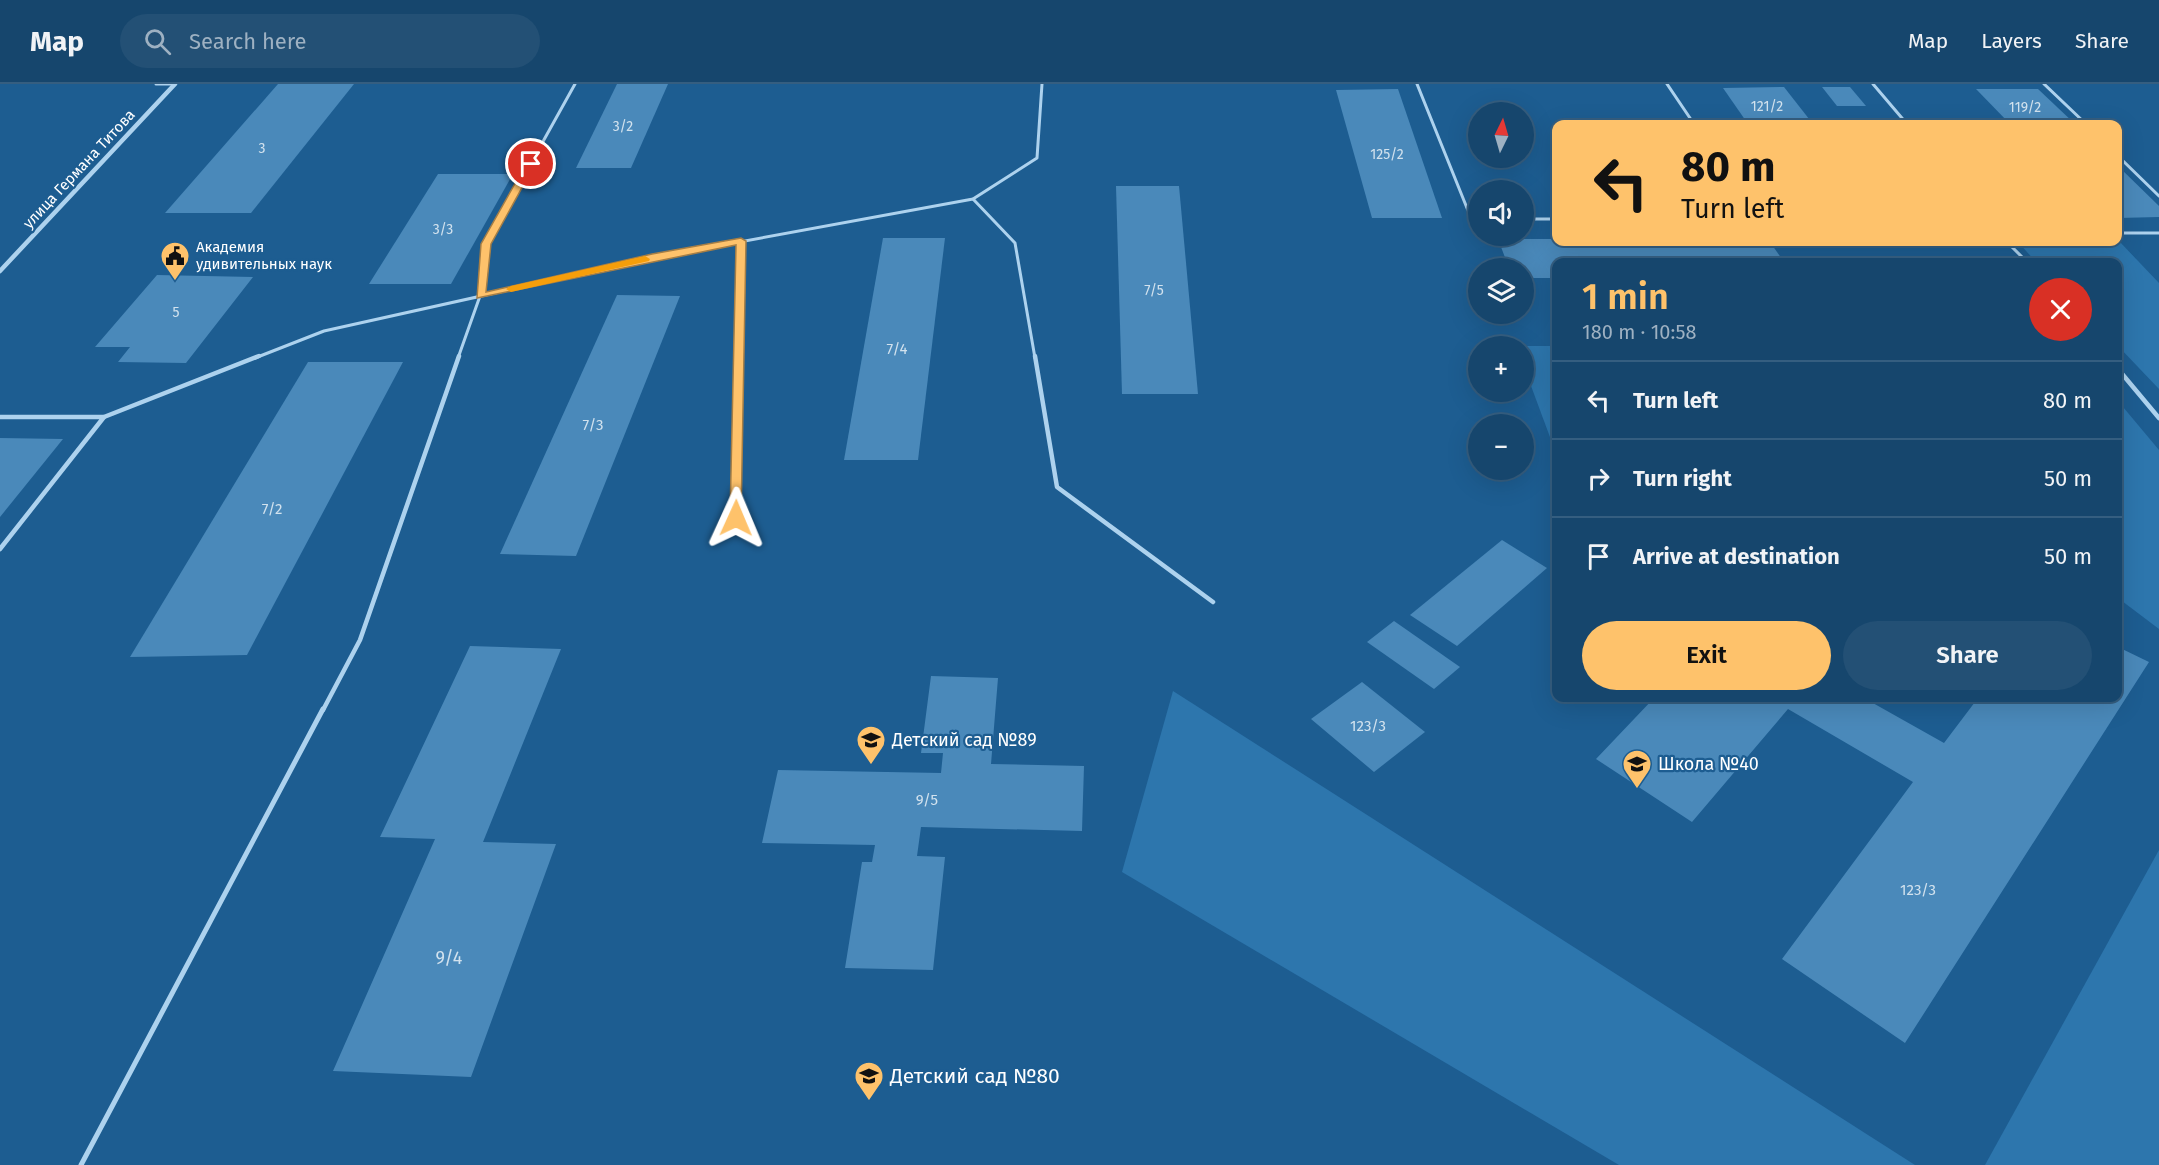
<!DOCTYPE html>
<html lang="en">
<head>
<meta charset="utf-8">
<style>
  body { margin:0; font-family:"Fira Sans",sans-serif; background:#235075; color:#f1f3f6; height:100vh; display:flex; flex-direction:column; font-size:22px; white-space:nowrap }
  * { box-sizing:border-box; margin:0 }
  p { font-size:20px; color:#9eb1c2 }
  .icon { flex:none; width:33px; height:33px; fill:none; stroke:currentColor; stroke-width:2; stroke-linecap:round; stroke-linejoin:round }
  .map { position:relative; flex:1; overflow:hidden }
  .drawer { position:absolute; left:1552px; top:174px; width:570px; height:444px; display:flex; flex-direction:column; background:#16466d; border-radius:12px; box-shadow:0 6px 24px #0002,0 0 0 2px #355e80 }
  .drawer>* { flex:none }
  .guide { position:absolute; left:1552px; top:36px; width:570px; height:126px; border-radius:12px; box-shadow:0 6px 24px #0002,0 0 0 2px #355e80; background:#fec26b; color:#111; overflow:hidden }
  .needle { width:39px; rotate:5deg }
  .controls { position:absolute; left:1468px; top:18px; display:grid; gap:12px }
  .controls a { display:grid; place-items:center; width:66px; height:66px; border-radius:50%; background:#16466d; box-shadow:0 6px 24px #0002,0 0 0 2px #355e80; font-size:30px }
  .pin { position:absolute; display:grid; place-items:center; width:51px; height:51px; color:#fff; margin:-26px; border:3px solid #fff; border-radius:50%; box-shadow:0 2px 6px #0007 }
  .me { position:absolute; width:66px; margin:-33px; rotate:1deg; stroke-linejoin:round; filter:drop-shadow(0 0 4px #0008) }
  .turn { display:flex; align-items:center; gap:21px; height:126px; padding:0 30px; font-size:27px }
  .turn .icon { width:78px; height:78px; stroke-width:2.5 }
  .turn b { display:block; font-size:42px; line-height:51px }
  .round { display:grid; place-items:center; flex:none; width:63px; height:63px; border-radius:32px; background:#235075 }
  .headline { display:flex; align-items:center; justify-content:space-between; height:102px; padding:0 30px }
  h1 { font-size:36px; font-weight:600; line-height:45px; color:#fec26b }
  .cta { display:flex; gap:12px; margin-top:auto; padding:12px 30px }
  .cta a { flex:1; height:69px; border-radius:36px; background:#fec26b; color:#111; font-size:24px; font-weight:600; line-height:69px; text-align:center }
  .cta a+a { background:#235075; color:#f1f3f6 }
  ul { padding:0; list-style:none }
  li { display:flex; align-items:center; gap:18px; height:78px; padding:0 30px; border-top:2px solid #355e80 }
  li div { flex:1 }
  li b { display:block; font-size:22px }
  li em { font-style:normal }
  header { display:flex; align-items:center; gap:36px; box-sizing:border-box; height:84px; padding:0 30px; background:#16466d; border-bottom:2px solid #355e80 }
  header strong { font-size:28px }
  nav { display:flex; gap:33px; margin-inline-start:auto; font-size:21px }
  .search { width:420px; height:54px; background:#235075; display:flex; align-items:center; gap:15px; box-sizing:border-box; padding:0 21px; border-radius:33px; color:#9eb1c2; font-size:22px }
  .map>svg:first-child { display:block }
  .green { fill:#2d76ad }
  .building { fill:#4a89ba }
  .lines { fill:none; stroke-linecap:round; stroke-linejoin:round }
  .lane-far2 { stroke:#add2ee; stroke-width:3 }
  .lane-far1 { stroke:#add2ee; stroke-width:4.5 }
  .lane { stroke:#add2ee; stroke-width:5 }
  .street { stroke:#add2ee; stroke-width:4.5 }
  .route { fill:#fec26b; stroke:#a57e46; stroke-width:1.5 }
  .slow { fill:#f59e0b }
  .labels { text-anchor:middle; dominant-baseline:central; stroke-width:4.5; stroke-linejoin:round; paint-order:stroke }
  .far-number-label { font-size:14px; fill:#d2e2ee }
  .far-street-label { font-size:15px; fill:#fff; stroke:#1d5d91 }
  .far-poi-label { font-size:15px; fill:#fff; stroke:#1d5d91; text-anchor:start }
  .number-label { font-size:15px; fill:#d2e2ee }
  .poi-label { font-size:18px; fill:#fff; stroke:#1d5d91; text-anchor:start }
  .near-number-label { font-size:18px; fill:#d2e2ee }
  .near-poi-label { font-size:21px; fill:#fff; stroke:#1d5d91; text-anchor:start }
</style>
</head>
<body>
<header>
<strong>Map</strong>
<div class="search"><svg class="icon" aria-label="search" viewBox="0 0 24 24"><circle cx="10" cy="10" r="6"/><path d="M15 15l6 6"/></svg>Search here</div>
<nav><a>Map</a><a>Layers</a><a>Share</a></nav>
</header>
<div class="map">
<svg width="2159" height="1081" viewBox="0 0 2159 1081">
  <rect width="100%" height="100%" fill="#1d5d91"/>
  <!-- green -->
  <g class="green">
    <path d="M2119,157L2159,199V305L2118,262V178H2036L2018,158Z"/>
    <path d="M1516,262H1557V372L1524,283V262Z"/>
    <path d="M2118,317L2159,366V545L2118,514Z"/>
    <path d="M1173,607L1915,1081H1619L1122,788Z"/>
    <path d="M2159,766V1081H1985Z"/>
  </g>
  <!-- building -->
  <g class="building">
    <path d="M278,0H354L251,129H165Z"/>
    <path d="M617,0H668L631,84H576Z"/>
    <path d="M1784,3L1813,40H1748L1723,4Z"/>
    <path d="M1822,3H1850L1866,22H1837Z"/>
    <path d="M1398,5L1442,134H1372L1336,6Z"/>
    <path d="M1976,5H2038L2075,40H2010Z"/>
    <path d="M2118,82L2159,122V133L2118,134Z"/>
    <path d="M438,90H513L451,200H369Z"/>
    <path d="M1116,102H1179L1198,310H1122Z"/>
    <path d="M883,154H945L918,376H844Z"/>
    <path d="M1498,155H1557V158H1770L1784,178H1557V194H1524V184H1509Z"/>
    <path d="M157,191L253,193L186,279L118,278L130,263H95Z"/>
    <path d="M617,211L680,212L576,472L500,470Z"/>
    <path d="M308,278H403L247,571L130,573Z"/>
    <path d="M0,354L63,355L0,433Z"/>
    <path d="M1502,456L1547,484L1457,562L1410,531Z"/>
    <path d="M1394,537L1460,583L1434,605L1367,558Z"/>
    <path d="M470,562L561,565L483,758L556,760L471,993L333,987L435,755L380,753Z"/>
    <path d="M2118,563L2149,578L1905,959L1782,875L1913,698L1788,625L1692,738L1596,675L1654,614H1864L1944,659L1978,614H2118Z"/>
    <path d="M931,592L998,594L991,680L1084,682L1082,747L921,743L917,772L945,773L933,886L845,884L862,778H872L875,761L762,759L778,686L941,689L943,669H921Z"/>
    <path d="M1362,598L1425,648L1374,688L1311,635Z"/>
  </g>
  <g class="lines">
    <!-- lane-far2 -->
    <g class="lane-far2">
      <path d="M156,0H175"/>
      <path d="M1417,0L1471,134L1479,135"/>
      <path d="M1667,0L1694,40"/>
      <path d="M1873,0L1907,40"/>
      <path d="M2044,0L2086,40"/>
      <path d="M2118,72L2159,112"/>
      <path d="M973,115L1015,159L1035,274"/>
      <path d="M1524,135H1557"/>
      <path d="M2118,149H2159"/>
      <path d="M2007,158L2027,178"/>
      <path d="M255,274L324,247L652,174L973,115L1037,74L1042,0"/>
      <path d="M458,274L480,212L486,160L575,0"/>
      <path d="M739,274L741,157"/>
    </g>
    <!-- lane-far1 -->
    <g class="lane-far1">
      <path d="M1035,272L1057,403L1213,518"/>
      <path d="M2118,285L2159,334"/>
      <path d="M0,333H104L0,465"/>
      <path d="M104,333L259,272"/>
      <path d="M736,434L739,272"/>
      <path d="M323,626L360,556L459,272"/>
    </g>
    <!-- lane -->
    <path class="lane" d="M81,1081L323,625"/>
    <!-- street -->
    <path class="street" d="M0,187L175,0"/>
  </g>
  <!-- route -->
  <path class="route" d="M531,77L535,80L491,160L486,208L652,170L741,154L746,157L741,437L736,438L730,434L736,161L477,214L481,160L526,80Z"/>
  <!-- slow -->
  <path class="slow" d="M645,172L650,175L649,177L511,208L506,205L511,202Z"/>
  <!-- icons -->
  <defs>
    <g id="civic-pin" transform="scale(1.5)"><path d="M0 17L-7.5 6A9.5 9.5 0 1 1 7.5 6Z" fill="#fec26b" stroke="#1d5d91"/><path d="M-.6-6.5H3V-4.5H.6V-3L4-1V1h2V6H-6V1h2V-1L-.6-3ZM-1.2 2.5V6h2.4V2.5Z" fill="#111"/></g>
    <g id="school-pin" transform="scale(1.5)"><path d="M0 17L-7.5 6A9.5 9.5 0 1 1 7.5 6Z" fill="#fec26b" stroke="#1d5d91"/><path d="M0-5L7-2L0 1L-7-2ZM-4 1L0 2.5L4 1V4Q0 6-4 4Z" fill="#111"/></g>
  </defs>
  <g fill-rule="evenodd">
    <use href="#civic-pin" x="175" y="172"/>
    <use href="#school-pin" x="871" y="656"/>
    <use href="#school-pin" x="1637" y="680"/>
    <use href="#school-pin" x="869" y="992"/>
  </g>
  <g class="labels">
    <!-- far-number labels -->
    <g class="far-number-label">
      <text x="1767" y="22">121/2</text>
      <text x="2025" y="23">119/2</text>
      <text x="623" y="42">3/2</text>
      <text x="262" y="64">3</text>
      <text x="1387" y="70">125/2</text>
      <text x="443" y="145">3/3</text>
      <text x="1154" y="206">7/5</text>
      <text x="176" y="228">5</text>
    </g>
    <!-- far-street labels -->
    <g class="far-street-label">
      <text transform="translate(79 85) rotate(-47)">улица Германа Титова</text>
    </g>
    <!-- far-poi labels -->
    <g class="far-poi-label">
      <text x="196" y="163">Академия<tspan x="196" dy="17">удивительных наук</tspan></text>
    </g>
    <!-- number labels -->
    <g class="number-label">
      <text x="897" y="265">7/4</text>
      <text x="593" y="341">7/3</text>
      <text x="272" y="425">7/2</text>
      <text x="1368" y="642">123/3</text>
      <text x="927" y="716">9/5</text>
      <text x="1918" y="806">123/3</text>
    </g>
    <!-- poi labels -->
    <g class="poi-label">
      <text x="892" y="656">Детский сад №89</text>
      <text x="1658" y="680">Школа №40</text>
    </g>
    <!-- near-number labels -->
    <g class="near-number-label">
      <text x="449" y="874">9/4</text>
    </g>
    <!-- near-poi labels -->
    <g class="near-poi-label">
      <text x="890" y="992">Детский сад №80</text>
    </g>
  </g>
</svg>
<div class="controls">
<a><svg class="needle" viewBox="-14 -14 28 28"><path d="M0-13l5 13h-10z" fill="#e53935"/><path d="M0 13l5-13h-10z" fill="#9eb1c2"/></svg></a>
<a><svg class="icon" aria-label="sound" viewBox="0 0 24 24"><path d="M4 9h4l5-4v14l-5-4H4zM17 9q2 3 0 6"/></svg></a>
<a><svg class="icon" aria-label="layers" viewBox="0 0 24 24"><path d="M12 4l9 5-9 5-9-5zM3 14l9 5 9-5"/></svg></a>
<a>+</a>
<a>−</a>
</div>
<div class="pin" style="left:531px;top:80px;background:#d93025"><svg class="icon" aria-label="arrive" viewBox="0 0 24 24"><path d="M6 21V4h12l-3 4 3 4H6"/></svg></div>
<svg class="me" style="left:736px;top:434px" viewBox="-20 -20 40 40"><path d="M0-17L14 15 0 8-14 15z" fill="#fec26b" stroke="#fff" stroke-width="4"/></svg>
<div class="guide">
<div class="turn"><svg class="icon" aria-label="left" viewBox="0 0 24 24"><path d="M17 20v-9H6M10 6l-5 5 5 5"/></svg><div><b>80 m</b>Turn left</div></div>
</div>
<section class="drawer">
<div class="headline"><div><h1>1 min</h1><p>180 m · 10:58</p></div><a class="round" style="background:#d93025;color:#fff"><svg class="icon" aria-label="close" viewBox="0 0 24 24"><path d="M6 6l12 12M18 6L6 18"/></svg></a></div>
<ul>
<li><svg class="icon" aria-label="left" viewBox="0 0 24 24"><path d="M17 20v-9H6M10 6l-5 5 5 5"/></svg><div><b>Turn left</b></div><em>80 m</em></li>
<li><svg class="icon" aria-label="right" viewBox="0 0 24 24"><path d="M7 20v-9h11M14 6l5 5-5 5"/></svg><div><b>Turn right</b></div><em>50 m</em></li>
<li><svg class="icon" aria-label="arrive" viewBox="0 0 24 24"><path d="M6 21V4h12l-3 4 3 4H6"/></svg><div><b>Arrive at destination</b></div><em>50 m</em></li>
</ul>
<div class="cta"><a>Exit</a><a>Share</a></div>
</section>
</div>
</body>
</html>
